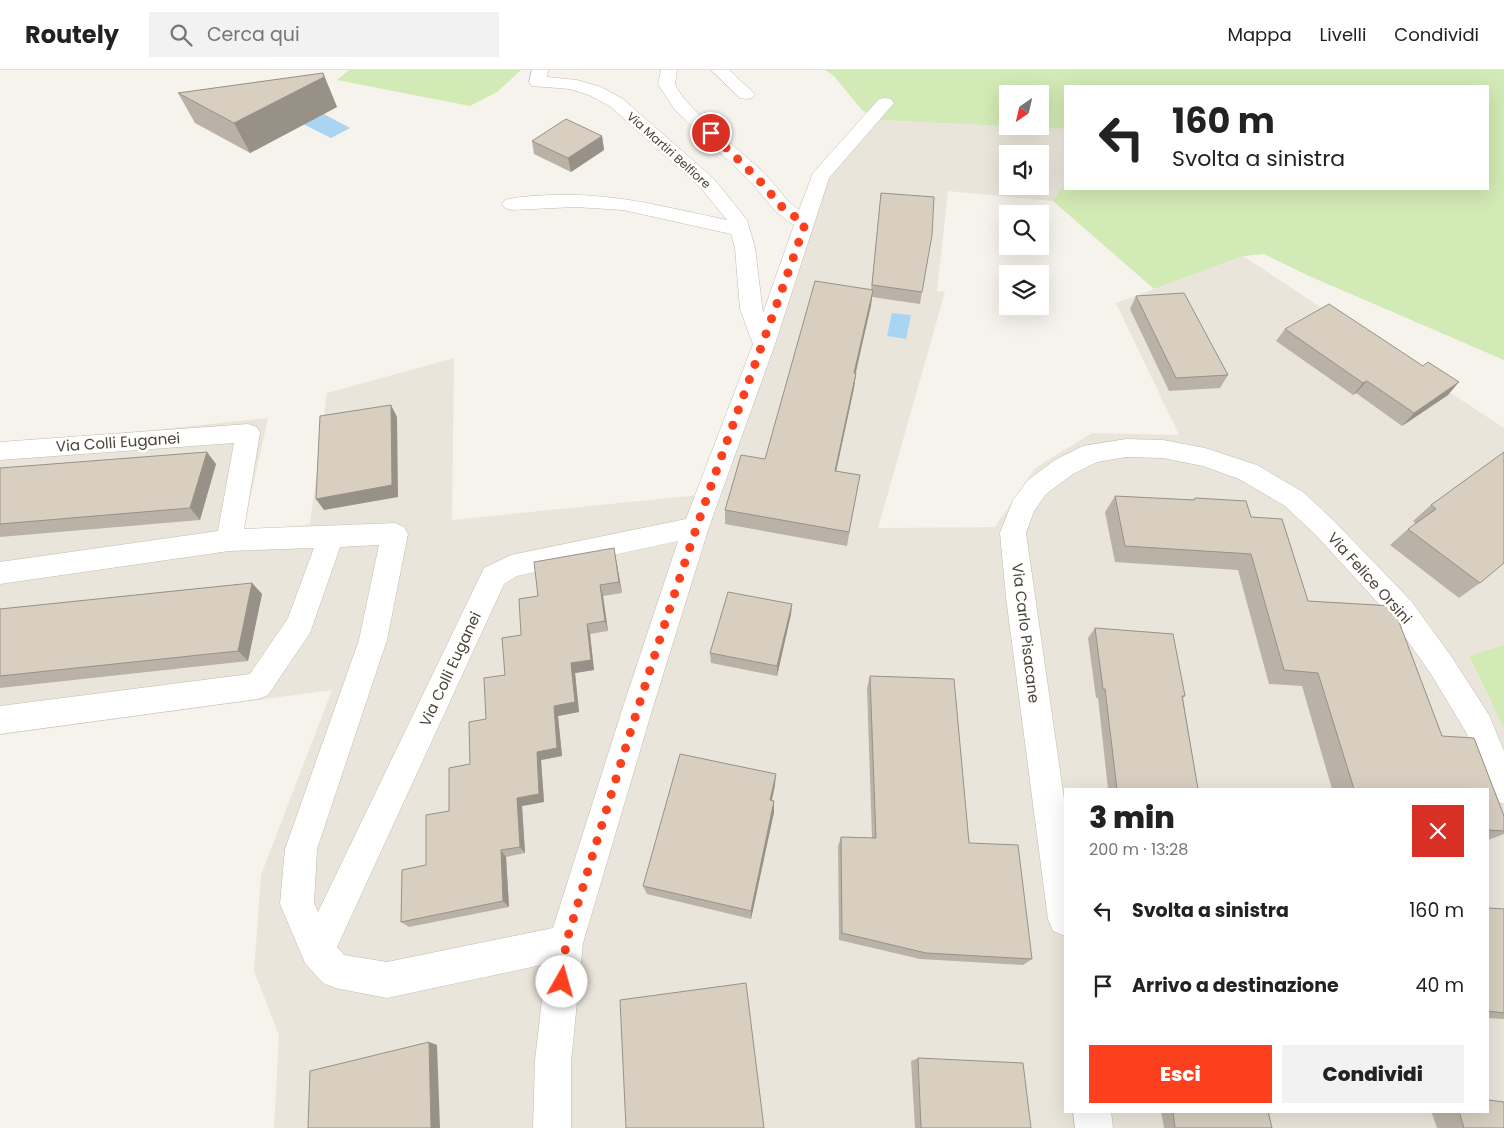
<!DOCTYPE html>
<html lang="it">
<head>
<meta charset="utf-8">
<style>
  body { margin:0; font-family:Poppins,sans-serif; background:#f2f2f2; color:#222; height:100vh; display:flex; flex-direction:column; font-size:19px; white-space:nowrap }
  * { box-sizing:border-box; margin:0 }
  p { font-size:16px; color:#767676 }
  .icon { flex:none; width:28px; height:28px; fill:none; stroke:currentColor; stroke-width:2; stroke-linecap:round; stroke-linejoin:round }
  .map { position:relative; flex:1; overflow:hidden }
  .details { position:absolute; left:1064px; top:718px; width:425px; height:325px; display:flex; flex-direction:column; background:#fff; border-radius:0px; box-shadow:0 5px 20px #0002 }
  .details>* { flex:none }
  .hud { position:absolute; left:1064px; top:15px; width:425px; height:105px; border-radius:0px; box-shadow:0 5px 20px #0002; background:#fff; color:#222; overflow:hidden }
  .needle { width:32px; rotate:214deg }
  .tools { position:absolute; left:999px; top:15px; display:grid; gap:10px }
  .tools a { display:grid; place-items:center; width:50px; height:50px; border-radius:0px; background:#fff; box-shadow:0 5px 20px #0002; font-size:25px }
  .pin { position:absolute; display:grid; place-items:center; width:42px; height:42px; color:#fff; margin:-21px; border:2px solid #fff; border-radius:50%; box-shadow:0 1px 5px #0007 }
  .me { position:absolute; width:55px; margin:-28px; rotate:7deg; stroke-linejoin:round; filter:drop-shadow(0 0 4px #0008) }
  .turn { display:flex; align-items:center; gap:18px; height:105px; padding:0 25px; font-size:22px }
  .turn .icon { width:65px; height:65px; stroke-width:2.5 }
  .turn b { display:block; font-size:35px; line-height:42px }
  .round { display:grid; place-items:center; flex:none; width:52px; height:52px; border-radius:0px; background:#f2f2f2 }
  .headline { display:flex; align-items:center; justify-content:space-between; height:85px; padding:0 25px }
  h1 { font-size:30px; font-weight:800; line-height:38px }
  .button { display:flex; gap:10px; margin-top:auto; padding:10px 25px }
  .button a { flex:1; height:58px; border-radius:0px; background:#fc3f1d; color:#fff; font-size:20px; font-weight:800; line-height:58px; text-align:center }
  .button a+a { background:#f2f2f2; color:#222 }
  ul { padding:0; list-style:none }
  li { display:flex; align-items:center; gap:15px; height:75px; padding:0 25px }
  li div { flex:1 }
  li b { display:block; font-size:19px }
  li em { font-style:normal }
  header { display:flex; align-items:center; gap:30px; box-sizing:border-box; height:70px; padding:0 25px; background:#fff; border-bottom:1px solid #e0e0e0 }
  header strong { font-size:24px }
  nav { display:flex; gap:28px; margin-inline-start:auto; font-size:18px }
  .search { width:350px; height:45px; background:#f2f2f2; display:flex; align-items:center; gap:12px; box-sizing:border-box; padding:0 18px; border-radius:0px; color:#767676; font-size:19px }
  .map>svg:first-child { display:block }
  .residential { fill:#eae5da; fill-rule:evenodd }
  .green { fill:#d2eab5; fill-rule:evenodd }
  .water { fill:#a9d4f2 }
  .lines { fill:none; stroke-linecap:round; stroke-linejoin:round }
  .minor-casing { stroke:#c2bbae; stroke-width:1 }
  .minor { fill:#fff; fill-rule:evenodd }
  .wall { fill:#bab2a6 }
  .shaded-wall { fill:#979187 }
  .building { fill:#d8cfc1; stroke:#979187 }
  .route { stroke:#fc3f1d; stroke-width:9; stroke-dasharray:0 16.2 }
  .labels { text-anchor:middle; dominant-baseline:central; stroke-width:5; stroke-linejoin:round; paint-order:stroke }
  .far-street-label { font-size:12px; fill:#4b4439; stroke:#fff }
  .street-label { font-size:15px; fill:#4b4439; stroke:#fff }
</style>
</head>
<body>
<header>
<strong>Routely</strong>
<div class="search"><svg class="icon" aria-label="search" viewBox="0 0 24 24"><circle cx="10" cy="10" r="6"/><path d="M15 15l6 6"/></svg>Cerca qui</div>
<nav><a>Mappa</a><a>Livelli</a><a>Condividi</a></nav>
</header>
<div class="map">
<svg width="1504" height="1058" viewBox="0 0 1504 1058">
  <rect width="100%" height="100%" fill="#f6f3ec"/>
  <!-- residential -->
  <path class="residential" d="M879,50L1065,59V112L1053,131L948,121L937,221L945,222L878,458L995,457L1035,398L1092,363L1179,365L1116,233L1243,186L1504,358V575L1469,587L1504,659V1058H274L279,965L254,901L261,805L332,620L0,665V376L268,348L242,465L310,454L327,323L454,288L452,450L699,425L824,111ZM1008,84H1040V116H1008ZM1065,719H1488V1041H1065Z"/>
  <!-- green -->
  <g class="green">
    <path d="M349,0H521L497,22L470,36L337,10Z"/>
    <path d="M825,0H1504V290L1309,206L1264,184L1243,186L1154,219L1053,131L1065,112V119H1488V16H1065V59L879,50L862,40L834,6ZM1008,24H1040V56H1008Z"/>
    <path d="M1504,575V659L1469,586Z"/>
  </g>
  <!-- water -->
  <g class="water">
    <path d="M318,41L350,58L331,68L299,52Z"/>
    <path d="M892,243L911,245L906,269L887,266Z"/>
  </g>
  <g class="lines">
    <!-- minor casing -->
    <g class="minor-casing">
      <g id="minor">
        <path d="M532,0H548L547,7L577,10L601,17L623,29L714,109L747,150L755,178L763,243L794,155L776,142L752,113L674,39L658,14L661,0H677L675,14C685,39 744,83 765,104C777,116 785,130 799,140L813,103L879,29L885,28L891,29L894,33L829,108L775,274L709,457L653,637L583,873L571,991V1058H533L535,991L546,894L387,928L335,918L323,913L305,893L280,834L285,779L359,570L379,475L340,477L310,563L268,625L258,629L0,664V636L250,604L288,548L314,478L229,481L0,514V492L218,461L234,373L0,390V372L248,354L257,357L260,363L244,459L395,453L404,457L408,464L387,570L317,779L314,833L318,842L484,498L511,485L686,449L753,274L740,239L735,178L731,164L623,140L575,137L512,140L505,138L502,134L505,130C520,126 536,126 551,125C617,123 664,137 727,150L700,117L611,37L589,25L570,19L532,16L529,12ZM678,471L623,637L553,858L387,892L344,885L337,877L504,514L517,506Z"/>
        <path d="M711,0H729L755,24L752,28L746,29L740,28Z"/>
        <path d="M1126,369L1163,370L1205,378L1257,395L1303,422L1333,450L1411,531L1451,586L1489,645L1504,681V734L1493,730L1466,662L1431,604L1391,547L1315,464L1285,436L1239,409L1203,396L1163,388L1126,387L1097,392L1073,404L1046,424L1034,441L1026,463L1065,736V866L1053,861L1048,849L1006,527L1000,463L1013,430L1028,410L1055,390L1083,376Z"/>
        <path d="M1073,1041H1111L1113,1058H1075Z"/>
      </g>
    </g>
    <!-- minor -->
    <use href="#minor" class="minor"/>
  </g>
  <!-- wall -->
  <g class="wall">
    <path d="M323,3L337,37L250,83L195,53L178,23Z"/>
    <path d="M602,66L604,80L571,102L534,84L532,71Z"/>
    <path d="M881,123L922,222L920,234L872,227L856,303L854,318L836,401L860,405L847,476L725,454V440L765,389L871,220Z"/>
    <path d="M1136,226L1228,305L1220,318L1169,321L1130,239Z"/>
    <path d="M1285,259L1448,325L1402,356L1356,323L1353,325L1276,271Z"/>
    <path d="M1504,382L1480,513L1459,528L1390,475L1408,459L1416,454L1413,451L1431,435Z"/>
    <path d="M216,394L200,450L0,467V398Z"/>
    <path d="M1115,426L1193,430L1195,428L1246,431L1251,447L1282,449L1308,531L1393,536L1442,666L1474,668L1504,746V764L1488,770V719H1332L1302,616L1269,614L1238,500L1115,492L1105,442Z"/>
    <path d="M614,478L616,489L622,523L603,526L608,561L590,564L594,600L575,603L579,642L558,646L562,686L541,690L544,732L522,736L525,783L506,787L509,837L409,857L401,852L426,795L449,741L470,694L486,649L538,526Z"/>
    <path d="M252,513L262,524L248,591L0,618V539Z"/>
    <path d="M792,534L791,544L777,606L711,593L710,583Z"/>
    <path d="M1095,558L1185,626L1183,628L1198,719H1108L1098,628H1096L1088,568Z"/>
    <path d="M870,606L969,773L1032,889L1023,895L920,889L839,870L838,776L841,767L872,768L867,618Z"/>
    <path d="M775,715L772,731H774V742L751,849L647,824L643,816Z"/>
    <path d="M1488,838L1504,839V949L1488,948Z"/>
    <path d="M918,988L1031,1058H915L911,991Z"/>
    <path d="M1161,1041H1268L1272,1058H1164Z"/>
    <path d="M1431,1041H1488L1504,1058H1437Z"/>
  </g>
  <!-- shaded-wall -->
  <g class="shaded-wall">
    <path d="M323,3L337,37L250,83L234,53Z"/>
    <path d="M602,66L604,80L571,102L568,88Z"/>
    <path d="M873,220L871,236L852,318L854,303Z"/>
    <path d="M856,303L854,318L833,416L835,401Z"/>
    <path d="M1367,311L1356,323L1353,325L1363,313Z"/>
    <path d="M1459,312L1448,325L1402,356L1414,343Z"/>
    <path d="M391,335L397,347L398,427L324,440L316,429Z"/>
    <path d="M207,382L216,394L200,450L190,438Z"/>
    <path d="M614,478L616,489L622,523L619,512Z"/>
    <path d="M252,513L262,524L248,591L238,581Z"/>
    <path d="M600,515L603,526L608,561L605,551Z"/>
    <path d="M792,534L791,544L777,606V596Z"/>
    <path d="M587,554L590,564L594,600L575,603L579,642L558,646L562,686L541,690L544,732L522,736L525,783L520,777L517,728L537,682Z"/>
    <path d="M776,704L775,715L769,741L770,730Z"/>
    <path d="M774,731V742L751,849V841Z"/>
    <path d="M501,780L506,787L509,837L503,831Z"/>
    <path d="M429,972L437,975L440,1058H431Z"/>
  </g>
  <!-- building -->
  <g class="building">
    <path d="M323,3L324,7L234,53L178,23Z"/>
    <path d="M566,49L602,66L568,88L532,71Z"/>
    <path d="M881,123L934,127L932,165L922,222L872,215Z"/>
    <path d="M815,211L873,220L854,303H856L835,401L860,405L849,462L725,440L741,385L765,389Z"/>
    <path d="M1184,223L1228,305L1176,308L1136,226Z"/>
    <path d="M1329,234L1423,296L1428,292L1459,312L1414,343L1367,311L1363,313L1285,259Z"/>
    <path d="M391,335L392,415L316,429L320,346Z"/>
    <path d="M207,382L190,438L0,454V398Z"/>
    <path d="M1504,382V493L1480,513L1408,459L1436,439L1431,435Z"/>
    <path d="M1115,426L1194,430L1195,428L1246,431L1251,447L1282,449L1308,531L1393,536L1442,666L1474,668L1504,746V761L1488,760V719H1354L1318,603L1284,600L1251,484L1125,476Z"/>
    <path d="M614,478L619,512L600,515L605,551L587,554L591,590L571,593L575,632L554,636L557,678L537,682L539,724L517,728L520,777L501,780L503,831L401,852L402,800L426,795V745L449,741V698L470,694L469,652L486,649L484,608L505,605L502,568L521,565L519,529L538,526L534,492Z"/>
    <path d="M252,513L238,581L0,606V539Z"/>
    <path d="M728,522L792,534L777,596L710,583Z"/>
    <path d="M1095,558L1173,564L1185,626H1182L1198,719H1117L1105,619H1103Z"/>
    <path d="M870,606L954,609L969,773L1018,775L1032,889L926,883L842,863L841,767L876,768Z"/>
    <path d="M680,684L776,704L770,730L774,731L751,841L643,816Z"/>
    <path d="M1488,838L1504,839V943L1488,941Z"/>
    <path d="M746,913L764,1058H626L620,930Z"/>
    <path d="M429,972L431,1058H308L310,1001Z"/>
    <path d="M918,988L1023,993L1031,1058H921Z"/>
    <path d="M1488,1030L1504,1032V1058H1464L1459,1041H1488Z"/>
    <path d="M1173,1041H1268L1272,1058H1175Z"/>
  </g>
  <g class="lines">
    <!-- route -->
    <path class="route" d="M562,912L566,873C608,734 650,596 696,459C731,357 770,256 805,154L783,138L759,110L711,63"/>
  </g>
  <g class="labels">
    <!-- far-street labels -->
    <g class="far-street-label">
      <text transform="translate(669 80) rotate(42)">Via Martiri Belfiore</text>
    </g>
    <!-- street labels -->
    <g class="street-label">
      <text transform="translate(118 372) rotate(-4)">Via Colli Euganei</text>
      <text transform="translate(1370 508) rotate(48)">Via Felice Orsini</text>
      <text transform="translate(1026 563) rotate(83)">Via Carlo Pisacane</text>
      <text transform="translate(450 599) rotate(-65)">Via Colli Euganei</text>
    </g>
  </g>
</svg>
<div class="tools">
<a><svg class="needle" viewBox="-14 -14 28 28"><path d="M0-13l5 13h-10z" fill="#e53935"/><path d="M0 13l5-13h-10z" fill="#767676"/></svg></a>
<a><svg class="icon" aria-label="sound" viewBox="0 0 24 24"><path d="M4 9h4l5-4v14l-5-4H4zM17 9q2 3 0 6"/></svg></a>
<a><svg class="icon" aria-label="search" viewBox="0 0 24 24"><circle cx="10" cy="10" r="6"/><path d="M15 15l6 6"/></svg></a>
<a><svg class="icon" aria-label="layers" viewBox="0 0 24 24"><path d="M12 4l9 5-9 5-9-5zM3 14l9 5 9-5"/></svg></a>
</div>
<div class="pin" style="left:711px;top:63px;background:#d93025"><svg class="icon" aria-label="arrive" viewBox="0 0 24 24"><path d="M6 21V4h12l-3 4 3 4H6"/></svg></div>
<svg class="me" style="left:562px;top:912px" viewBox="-20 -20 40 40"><circle r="19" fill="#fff"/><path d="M0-13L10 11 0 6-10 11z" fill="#fc3f1d"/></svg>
<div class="hud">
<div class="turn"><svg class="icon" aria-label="left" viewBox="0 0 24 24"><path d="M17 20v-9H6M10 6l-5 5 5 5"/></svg><div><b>160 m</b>Svolta a sinistra</div></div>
</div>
<section class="details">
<div class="headline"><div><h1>3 min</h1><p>200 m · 13:28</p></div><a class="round" style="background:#d93025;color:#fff"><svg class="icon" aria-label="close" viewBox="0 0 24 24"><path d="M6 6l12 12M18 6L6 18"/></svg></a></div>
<ul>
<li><svg class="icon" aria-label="left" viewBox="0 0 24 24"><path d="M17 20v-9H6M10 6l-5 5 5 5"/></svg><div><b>Svolta a sinistra</b></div><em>160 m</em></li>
<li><svg class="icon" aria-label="arrive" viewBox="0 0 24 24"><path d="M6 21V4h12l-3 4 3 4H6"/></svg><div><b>Arrivo a destinazione</b></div><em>40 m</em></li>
</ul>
<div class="button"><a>Esci</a><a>Condividi</a></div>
</section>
</div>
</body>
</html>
